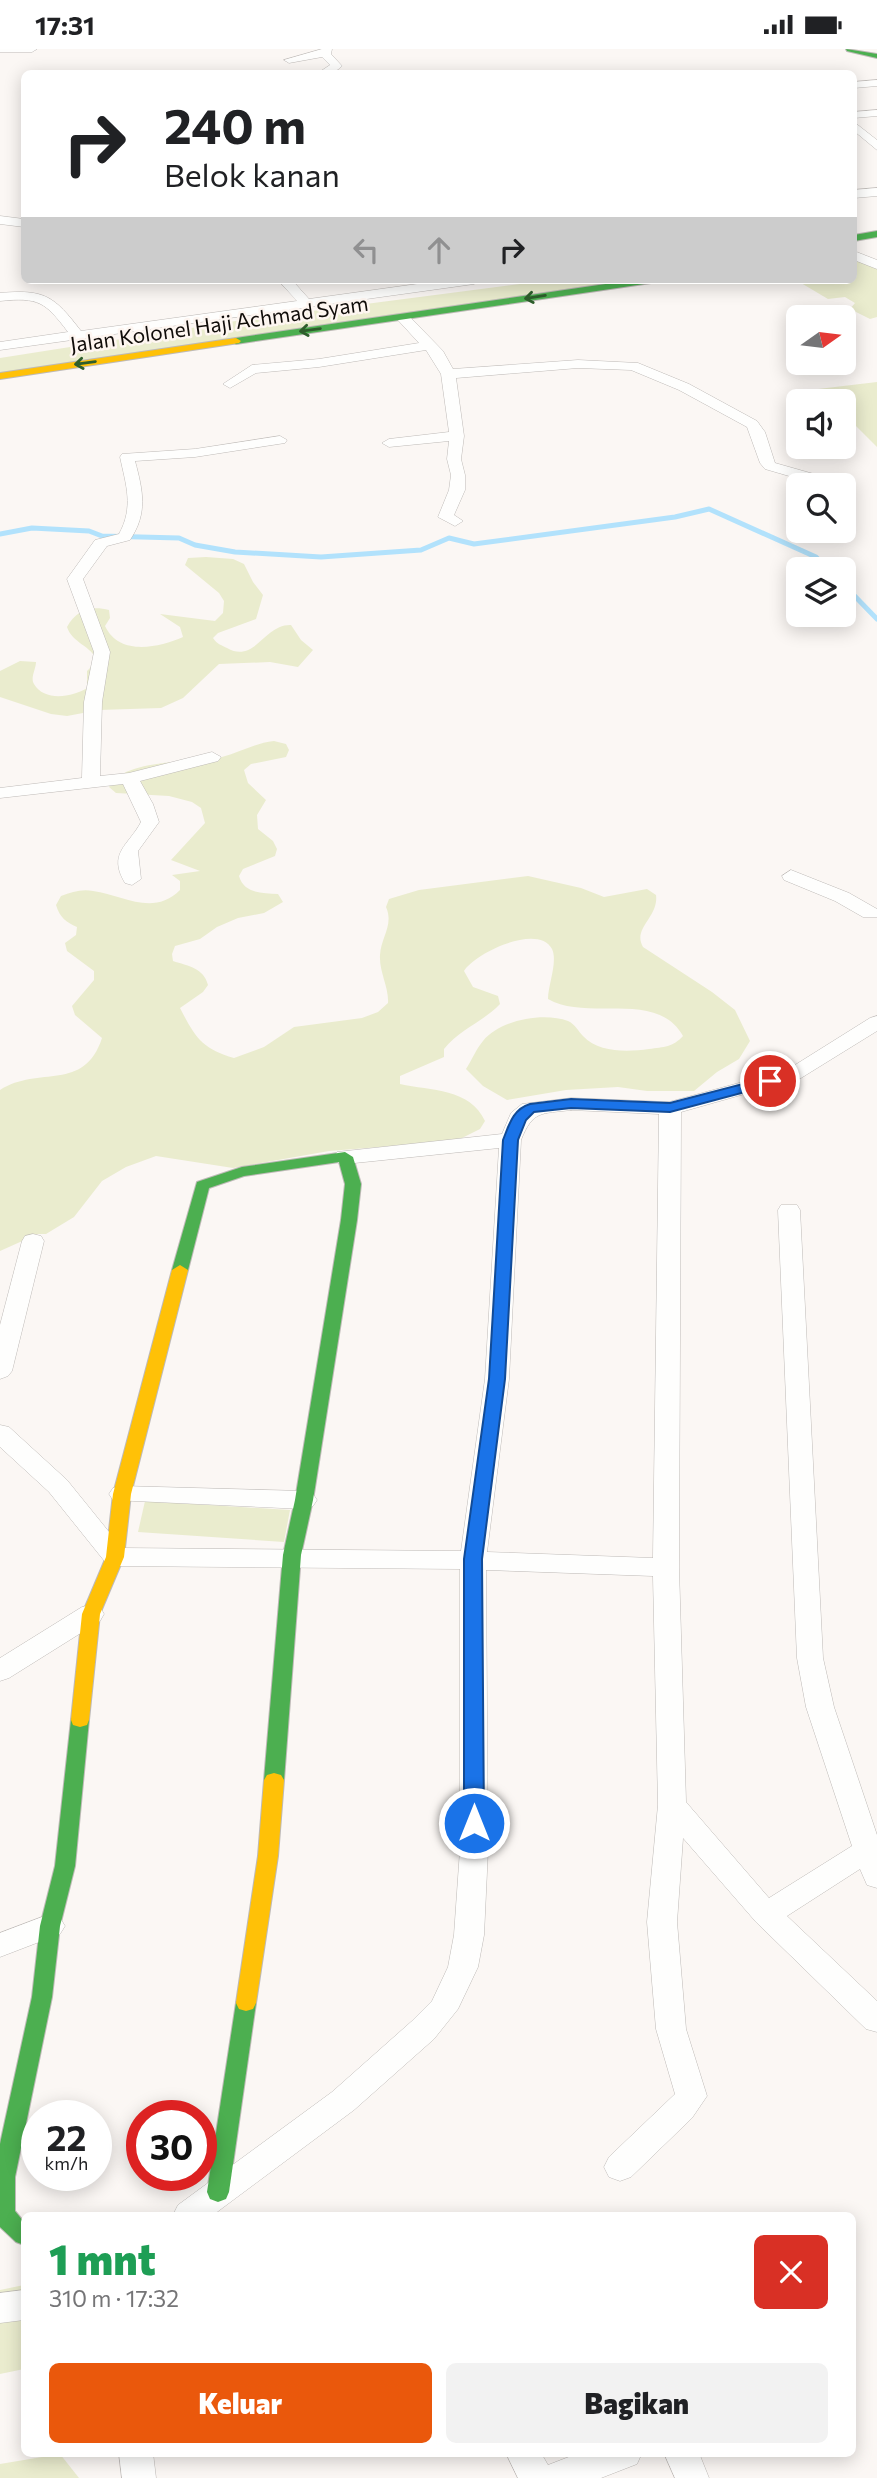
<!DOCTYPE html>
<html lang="id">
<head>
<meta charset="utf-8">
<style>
  body { margin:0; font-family:Commissioner,sans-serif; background:#f2f2f2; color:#202124; height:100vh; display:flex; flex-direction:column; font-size:26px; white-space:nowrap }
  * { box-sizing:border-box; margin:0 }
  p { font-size:23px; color:#757577 }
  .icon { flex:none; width:38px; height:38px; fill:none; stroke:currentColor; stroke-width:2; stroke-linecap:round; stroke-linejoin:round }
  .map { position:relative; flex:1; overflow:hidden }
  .sheet { position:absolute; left:21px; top:2163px; width:835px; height:245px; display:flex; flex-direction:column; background:#fff; border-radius:10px; box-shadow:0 4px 18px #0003 }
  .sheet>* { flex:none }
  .guide { position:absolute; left:21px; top:21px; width:836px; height:214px; border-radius:10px; box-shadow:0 4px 18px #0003; background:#fff; color:#202124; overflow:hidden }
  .needle { width:46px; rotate:76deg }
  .buttons { position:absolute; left:786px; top:256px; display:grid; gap:14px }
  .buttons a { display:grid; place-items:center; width:70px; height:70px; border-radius:10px; background:#fff; box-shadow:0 4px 18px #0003; font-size:35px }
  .speed { position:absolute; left:21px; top:2051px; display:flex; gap:14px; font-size:35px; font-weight:700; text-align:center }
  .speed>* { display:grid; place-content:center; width:91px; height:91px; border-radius:50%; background:#fff; box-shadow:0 4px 18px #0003; line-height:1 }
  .speed small { font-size:18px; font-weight:400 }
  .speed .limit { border:10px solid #d22; background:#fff; color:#111 }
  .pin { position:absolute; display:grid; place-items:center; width:60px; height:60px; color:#fff; margin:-30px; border:4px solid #fff; border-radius:50%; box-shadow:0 2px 7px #0007 }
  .me { position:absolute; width:77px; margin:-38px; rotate:0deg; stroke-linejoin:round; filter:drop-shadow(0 0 5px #0008) }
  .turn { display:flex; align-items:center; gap:24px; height:147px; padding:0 28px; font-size:32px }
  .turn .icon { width:91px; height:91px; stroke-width:2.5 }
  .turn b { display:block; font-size:49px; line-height:60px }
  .lanes { display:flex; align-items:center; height:66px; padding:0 28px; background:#0003; justify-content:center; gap:35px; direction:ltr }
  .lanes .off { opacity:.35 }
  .round { display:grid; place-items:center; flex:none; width:74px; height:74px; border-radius:10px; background:#f2f2f2 }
  .overview { display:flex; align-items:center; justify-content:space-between; height:119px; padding:0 28px }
  h1 { font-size:42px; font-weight:800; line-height:52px; color:#1e9e55 }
  .primary-button { display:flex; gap:14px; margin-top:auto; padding:14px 28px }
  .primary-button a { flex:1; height:80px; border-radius:10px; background:#ea580c; color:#fff; font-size:28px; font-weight:800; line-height:80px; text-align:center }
  .primary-button a+a { background:#f2f2f2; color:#202124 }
  .status { display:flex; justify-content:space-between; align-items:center; height:49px; padding:0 35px; background:#fff; direction:ltr }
  .status svg { height:19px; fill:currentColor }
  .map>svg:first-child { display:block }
  .green { fill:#eaecce }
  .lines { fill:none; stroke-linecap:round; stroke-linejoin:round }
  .stream { stroke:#b2e2fc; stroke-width:5 }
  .street-casing { stroke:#bebab7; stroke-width:1 }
  .fast-casing { stroke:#bebab7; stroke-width:2 }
  .slow-casing { stroke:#bebab7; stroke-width:2 }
  .street { fill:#fefefd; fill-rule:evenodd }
  .fast { fill:#4caf50; fill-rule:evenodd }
  .slow { fill:#ffc107; fill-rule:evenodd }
  .oneway { stroke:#2e5e2c }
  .route { fill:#1a73e8; stroke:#114b97; stroke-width:2 }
  .labels { text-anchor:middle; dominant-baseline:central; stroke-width:5; stroke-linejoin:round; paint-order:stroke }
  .far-street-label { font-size:21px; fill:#100c09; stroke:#fef6f1 }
</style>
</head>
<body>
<div class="status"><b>17:31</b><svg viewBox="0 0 49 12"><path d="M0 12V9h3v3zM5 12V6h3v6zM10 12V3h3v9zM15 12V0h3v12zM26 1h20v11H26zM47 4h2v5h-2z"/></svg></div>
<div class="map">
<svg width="877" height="2429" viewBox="0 0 877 2429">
  <rect width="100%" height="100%" fill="#fbf7f4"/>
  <!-- green -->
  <g class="green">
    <path d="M854,206L877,220V268L870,270L850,260L855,254L845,248L828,250L796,231H854Z"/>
    <path d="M551,231H651L0,326V309L242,271Z"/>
    <path d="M877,333V398L844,365V352H830L818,340Z"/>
    <path d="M206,508L233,510L244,515L253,533L263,546L256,570L218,584L213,589C217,595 221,596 227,599C255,615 264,575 291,576L301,591L313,601L298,618L270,613L219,615L183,649L161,659L99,661L67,667L51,665L0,648V622L20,612L36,613C36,620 30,629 34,635C44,653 73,648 87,639V622L97,612C92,597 72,594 67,578C76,561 91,556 109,561L110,569L105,577C119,607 158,599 183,588L180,578L160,565L215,572L223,564L224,552L219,544L185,516L188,509Z"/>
    <path d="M274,692L286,695L289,701L286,708L251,715L244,721L248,734L266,751L257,766L258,780L273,792L277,800L275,807L243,820L239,827C244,845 263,844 278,845L283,853L264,864L238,869L217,878L200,890L175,897L172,905L173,912C188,917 204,919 208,936L203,943L180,959C195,988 202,1000 234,1009L264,998L294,978L362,969L378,963L388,954C389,938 379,923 380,906C381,888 394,876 386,858L389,850L419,841L528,827L581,839L604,848L647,840L656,846C659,868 632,879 643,898L712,943L735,961L750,992L739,1010L717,1023L694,1042H647L618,1038L566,1041L507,1051L483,1037L466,1020C472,1011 476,1000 483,992C500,971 543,963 568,972C575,975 578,982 583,987C599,1004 628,1003 649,1000C664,998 673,998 683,987C657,940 587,973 548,950C548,936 558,913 552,900C538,874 475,904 464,922L473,938L498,947L500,955C483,973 460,980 444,1000V1008L400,1027V1035C431,1042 470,1039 485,1072L480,1080L456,1092L329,1102L233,1119L156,1107L126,1118L102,1132L74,1168L46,1185H38L0,1202V1041C39,1016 84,1044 102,989L75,966L72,957L94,931V922L67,902L65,894L76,886L77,878C66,873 60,869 56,856L61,847C72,843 81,840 93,842C123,846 153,868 180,841V832L172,826L200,822L171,811L205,774L201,759L192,753L169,747L116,744L109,738C126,708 192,715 222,708C241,703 255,694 274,692Z"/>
    <path d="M145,1452L290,1461L284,1493L138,1483Z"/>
    <path d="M24,2236V2320L0,2325V2241Z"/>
    <path d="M60,2405L79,2429H0V2415Z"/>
  </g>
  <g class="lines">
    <!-- stream -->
    <g class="stream">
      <path d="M0,485L32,479L89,482L102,487L179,489L195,496L235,503L321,508L421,501L449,489L474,495L675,468L709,460L816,508L828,520"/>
      <path d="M844,536L877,570"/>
    </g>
    <!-- street casing -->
    <g class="street-casing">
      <g id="street">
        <path d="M0,0H37L32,3H0Z"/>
        <path d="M322,0H332L331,5L342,17C336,24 327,24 318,24L330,16L322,8L289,14L284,11Z"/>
        <path d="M877,31V37L854,39V33Z"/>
        <path d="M877,61V67L854,69V63Z"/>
        <path d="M854,73L877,91V101L854,82Z"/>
        <path d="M877,139V147L854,149V141Z"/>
        <path d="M0,167L24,170V178L0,175Z"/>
        <path d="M854,202L877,211V220L854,211Z"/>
        <path d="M278,231H292L309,250L446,231H481L474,235L0,301V293L68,283C45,253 39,248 0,252V244C45,240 54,247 81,282L297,252Z"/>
        <path d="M403,265L408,266L443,302L453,320L578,311L638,314L689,335L757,372L765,383L775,414L842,433L845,436H820L765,420L760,414L747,378L679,341L631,321L578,319L456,329L464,387L461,410L465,426V441L454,466L463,472L455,477L438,468L449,441L451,426L447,410L449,392L389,398L382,394L389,390L449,383L441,325L426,301L319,318L256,324L230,339L223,335L252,316L319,310L419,294L396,269Z"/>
        <path d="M280,387L287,391L285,394L195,408L135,412C143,442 148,464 130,491L107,497L83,530L110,603L102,653L100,727L129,724L212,703L221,708L218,712L140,732L153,755L159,773L138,802L141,830L132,836L125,834C107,804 129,796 141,773L123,735L0,749V739L82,729L84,653L94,603L67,530L95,491L119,485C134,458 126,436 120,408L122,405L195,400Z"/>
        <path d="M791,821L849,844L877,860V868H863L835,852L784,831L782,827Z"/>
        <path d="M877,967V982L801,1029L681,1063L679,1519L686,1753L769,1849L852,1797L806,1658L797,1609L778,1161L781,1156H797L800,1161L823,1609L834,1658L877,1786V1839L867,1836L860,1820L787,1867L877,1952V1983L866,1980L756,1873L683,1789L677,1873L686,1980L707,2047L692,2069L631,2128L620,2132L609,2128L604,2118L609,2108L675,2045L656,1980L647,1873L658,1756L653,1527L486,1521L488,1801L484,1886L478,1918L458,1960L434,1990L354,2061L213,2166H173L178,2156L332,2043L412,1972L432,1952L448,1918L454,1886L460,1801V1520L115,1517L106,1514L49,1443L0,1398V1376L9,1378L67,1431L122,1499L461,1502L485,1330L499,1099L345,1115L337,1113L334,1108L337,1103L502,1085L511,1064L522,1055L530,1054L571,1049L669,1053L787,1021L870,969ZM571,1061L659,1065L653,1509L487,1503L509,1330L521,1091C533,1061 541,1065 571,1061Z"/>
        <path d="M33,1185L41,1187L44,1192L12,1322L8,1327L0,1330V1276L22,1192L25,1187Z"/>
        <path d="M122,1437L304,1442L313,1445L317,1451L313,1457L304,1460L113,1451L109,1445L113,1439Z"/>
        <path d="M91,1556L100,1558L104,1565L100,1572L9,1629L0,1632V1609L82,1558Z"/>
        <path d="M50,1865L60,1869L65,1877L60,1885L0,1908V1884Z"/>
        <path d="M24,2241V2271L0,2274V2244Z"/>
        <path d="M119,2404H153L156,2429H122Z"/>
        <path d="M506,2404H541L548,2416L579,2404H642L637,2415L601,2429H518Z"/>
        <path d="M664,2404H699L709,2429H675Z"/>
      </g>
    </g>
    <!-- fast casing -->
    <g class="fast-casing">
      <g id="fast">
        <path d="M846,0L877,5V9L847,2Z"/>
        <path d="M877,182V188L854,192V186Z"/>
        <path d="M633,231H656L651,234L236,295L231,292L236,289Z"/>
        <path d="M345,1103L353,1108L361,1135L357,1171L313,1451L301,1506L284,1731L281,1736L274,1738L267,1736L264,1731L283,1506L295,1451L341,1171L345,1135L339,1113L244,1127L209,1139L188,1221L180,1226L172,1221L197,1133L242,1118Z"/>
        <path d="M80,1664L87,1666L89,1671L75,1817L60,1877L52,1948L15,2128V2162L24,2173V2196L16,2193L0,2178V2095L32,1948L40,1877L55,1817L71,1671L73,1666Z"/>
        <path d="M246,1946L253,1948L256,1954L229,2143L226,2150L218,2153L210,2150L207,2143L236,1954L239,1948Z"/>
      </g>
    </g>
    <!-- slow casing -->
    <g class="slow-casing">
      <g id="slow">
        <path d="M236,289L241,292L239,294L0,330V324Z"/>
        <path d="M180,1216L188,1221L131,1445L124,1508L100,1565L89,1671L87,1676L80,1678L73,1676L71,1671L82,1565L106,1508L113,1445L172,1221Z"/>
        <path d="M274,1724L281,1726L284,1731L278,1807L256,1954L253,1960L246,1962L239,1960L236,1954L258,1807L264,1731L267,1726Z"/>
      </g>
    </g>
    <!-- street -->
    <use href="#street" class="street"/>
    <!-- fast -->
    <use href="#fast" class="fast"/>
    <!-- slow -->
    <use href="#slow" class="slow"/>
  </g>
  <!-- one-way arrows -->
  <defs><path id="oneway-shaft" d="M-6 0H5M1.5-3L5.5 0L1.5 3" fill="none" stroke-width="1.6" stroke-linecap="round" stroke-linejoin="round" transform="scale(1.75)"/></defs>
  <g class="oneway">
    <use href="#oneway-shaft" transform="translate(535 248) rotate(171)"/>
    <use href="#oneway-shaft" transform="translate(310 281) rotate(172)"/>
    <use href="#oneway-shaft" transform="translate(85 314) rotate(172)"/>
  </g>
  <!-- route -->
  <path class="route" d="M770,1028L775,1029L778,1032L775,1035L670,1063L571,1059L534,1063L526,1071L518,1091L505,1330L482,1510L484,1774L481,1780L474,1782L467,1780L464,1774V1510L489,1330L503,1091C509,1076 513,1060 530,1055L571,1050L670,1054Z"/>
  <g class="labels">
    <!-- far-street labels -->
    <g class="far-street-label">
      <text transform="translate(219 274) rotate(-8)">Jalan Kolonel Haji Achmad Syam</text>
    </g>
  </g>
</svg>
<div class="buttons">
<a><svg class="needle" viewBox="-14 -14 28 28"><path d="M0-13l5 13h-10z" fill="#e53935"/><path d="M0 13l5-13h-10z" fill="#757577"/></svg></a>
<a><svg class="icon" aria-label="sound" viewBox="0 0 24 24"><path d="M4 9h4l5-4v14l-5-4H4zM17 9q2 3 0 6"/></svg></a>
<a><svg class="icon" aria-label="search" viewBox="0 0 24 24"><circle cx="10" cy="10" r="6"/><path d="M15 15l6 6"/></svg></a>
<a><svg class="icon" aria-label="layers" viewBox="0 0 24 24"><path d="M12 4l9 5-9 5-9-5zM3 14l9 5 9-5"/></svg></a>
</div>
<div class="speed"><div>22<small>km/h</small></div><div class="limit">30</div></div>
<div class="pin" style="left:770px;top:1032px;background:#d93025"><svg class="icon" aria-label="arrive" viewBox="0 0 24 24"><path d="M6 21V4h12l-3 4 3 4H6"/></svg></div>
<svg class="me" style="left:474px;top:1774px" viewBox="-20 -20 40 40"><circle r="17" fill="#1a73e8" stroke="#fff" stroke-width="3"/><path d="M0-11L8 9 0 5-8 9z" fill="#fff"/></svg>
<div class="guide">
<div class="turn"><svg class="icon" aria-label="right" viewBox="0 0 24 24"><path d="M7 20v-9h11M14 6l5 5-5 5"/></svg><div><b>240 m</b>Belok kanan</div></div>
<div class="lanes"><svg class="icon off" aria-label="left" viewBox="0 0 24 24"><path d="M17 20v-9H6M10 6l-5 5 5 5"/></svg><svg class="icon off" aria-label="ahead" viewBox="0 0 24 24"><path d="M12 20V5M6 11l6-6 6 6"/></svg><svg class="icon" aria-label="right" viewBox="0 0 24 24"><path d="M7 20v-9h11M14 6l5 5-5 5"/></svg></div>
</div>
<section class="sheet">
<div class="overview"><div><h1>1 mnt</h1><p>310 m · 17:32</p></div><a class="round" style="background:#d93025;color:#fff"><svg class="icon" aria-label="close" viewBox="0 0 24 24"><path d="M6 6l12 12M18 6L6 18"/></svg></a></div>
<div class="primary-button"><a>Keluar</a><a>Bagikan</a></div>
</section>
</div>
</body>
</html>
